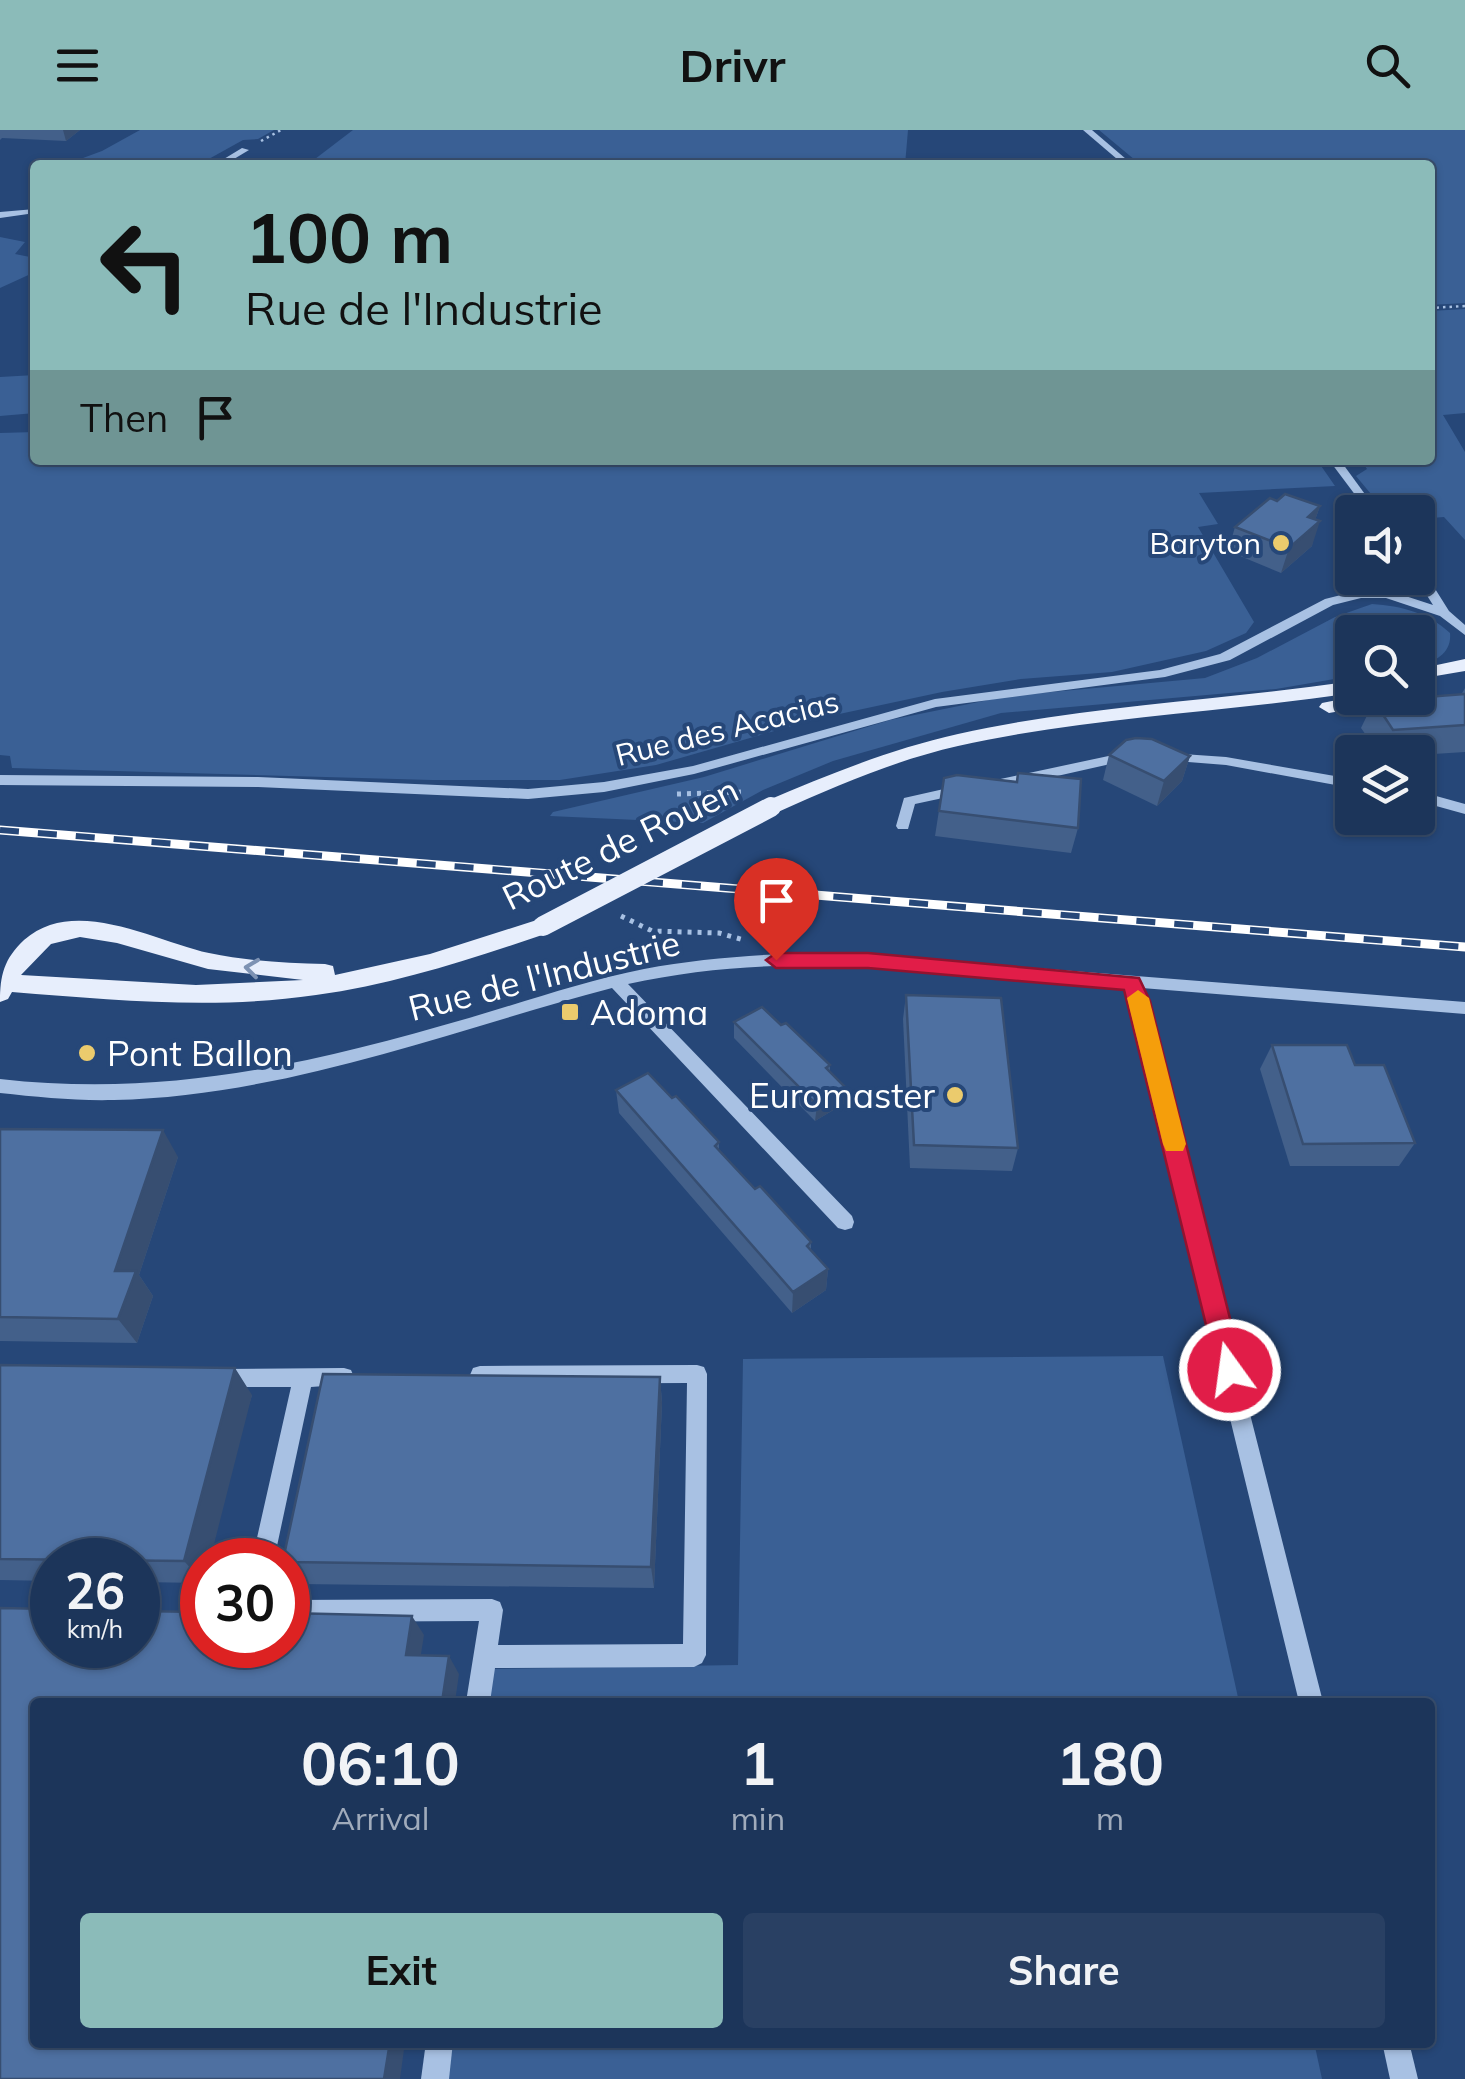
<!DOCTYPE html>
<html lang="en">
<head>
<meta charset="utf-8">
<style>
  body { margin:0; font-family:Mulish,sans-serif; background:#294063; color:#f1f3f6; height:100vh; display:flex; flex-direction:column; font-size:38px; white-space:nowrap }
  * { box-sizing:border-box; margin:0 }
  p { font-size:32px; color:#a0abbb }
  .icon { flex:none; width:55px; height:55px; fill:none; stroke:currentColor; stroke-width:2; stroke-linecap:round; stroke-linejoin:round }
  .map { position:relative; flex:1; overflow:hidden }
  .details { position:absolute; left:30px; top:1568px; width:1405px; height:350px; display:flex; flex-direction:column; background:#1c355a; border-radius:10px; box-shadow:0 2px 8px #0004,0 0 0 2px #3a5070 }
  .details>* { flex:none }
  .guide { position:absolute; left:30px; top:30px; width:1405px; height:305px; border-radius:10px; box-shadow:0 2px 8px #0004,0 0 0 2px #3a5070; background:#8bbbb9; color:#111; overflow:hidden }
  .fabs { position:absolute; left:1335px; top:365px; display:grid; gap:20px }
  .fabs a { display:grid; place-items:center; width:100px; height:100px; border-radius:10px; background:#1c355a; box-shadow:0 2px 8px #0004,0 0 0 2px #3a5070; font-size:50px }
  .speed { position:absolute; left:30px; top:1408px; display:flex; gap:20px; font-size:50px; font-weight:700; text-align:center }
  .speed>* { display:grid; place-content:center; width:130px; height:130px; border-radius:50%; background:#1c355a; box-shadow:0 2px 8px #0004,0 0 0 2px #3a5070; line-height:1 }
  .speed small { font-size:25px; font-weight:400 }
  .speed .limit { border:15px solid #d22; background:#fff; color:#111 }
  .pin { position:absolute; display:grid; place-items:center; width:85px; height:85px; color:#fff; margin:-102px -42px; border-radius:50% 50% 50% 0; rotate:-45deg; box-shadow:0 0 10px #0007 }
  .pin .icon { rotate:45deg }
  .me { position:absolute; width:110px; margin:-55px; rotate:346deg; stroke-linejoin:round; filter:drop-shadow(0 0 8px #0008) }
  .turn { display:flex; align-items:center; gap:35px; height:210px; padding:0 50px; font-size:45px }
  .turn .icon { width:130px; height:130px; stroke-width:2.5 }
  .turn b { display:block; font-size:70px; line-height:85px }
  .then { display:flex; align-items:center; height:95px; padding:0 50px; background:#0003; gap:20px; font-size:38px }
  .eta { display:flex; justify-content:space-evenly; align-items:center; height:170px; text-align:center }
  .eta b { font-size:60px; font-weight:700; line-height:70px }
  .button { display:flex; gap:20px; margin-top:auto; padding:20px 50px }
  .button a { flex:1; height:115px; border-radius:10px; background:#8bbbb9; color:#111; font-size:40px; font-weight:700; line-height:115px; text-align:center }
  .button a+a { background:#294063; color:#f1f3f6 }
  header { display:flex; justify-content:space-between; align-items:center; height:130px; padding:0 50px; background:#8bbbb9; color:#111; font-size:45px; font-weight:700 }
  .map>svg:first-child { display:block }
  .green { fill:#3a6095 }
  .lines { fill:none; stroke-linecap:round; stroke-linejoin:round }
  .path-far1 { stroke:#a8c1e3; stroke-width:2.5; stroke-dasharray:2.5 4; stroke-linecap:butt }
  .path { stroke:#a8c1e3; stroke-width:5; stroke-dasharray:4 6; stroke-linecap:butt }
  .minor { fill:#a8c1e3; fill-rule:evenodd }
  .major { fill:#e7eefc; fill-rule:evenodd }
  .rail-casing { stroke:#fff; stroke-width:9 }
  .rail { stroke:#264778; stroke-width:6; stroke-dasharray:19; stroke-linecap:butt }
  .major-bridge { stroke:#e7eefc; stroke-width:20 }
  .wall { fill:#43608a }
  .shaded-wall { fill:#374e71 }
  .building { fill:#4e70a1; stroke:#374e71; stroke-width:2.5 }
  .oneway { stroke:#7d92b3 }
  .route { fill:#e11d48; stroke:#92132f; stroke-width:2.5 }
  .slow { fill:#f59e0b }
  .poi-dot { fill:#ebcb6d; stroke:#264778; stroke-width:4 }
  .labels { text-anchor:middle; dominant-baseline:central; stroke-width:8; stroke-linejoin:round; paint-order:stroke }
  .far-poi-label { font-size:30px; fill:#fff; stroke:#264778; text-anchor:end }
  .far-street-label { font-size:30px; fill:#fff; stroke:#264778 }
  .street-label { font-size:35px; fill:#fff; stroke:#264778 }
  .poi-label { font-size:35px; fill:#fff; stroke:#264778; text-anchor:start }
</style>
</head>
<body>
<header><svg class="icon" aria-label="menu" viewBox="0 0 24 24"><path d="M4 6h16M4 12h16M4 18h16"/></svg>Drivr<svg class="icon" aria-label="search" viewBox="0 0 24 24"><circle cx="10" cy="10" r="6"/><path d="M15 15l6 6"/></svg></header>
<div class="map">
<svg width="1465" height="1949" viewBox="0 0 1465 1949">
  <rect width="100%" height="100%" fill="#264778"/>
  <!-- green -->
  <g class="green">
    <path d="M140,0H274L258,9L243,10L198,35H64L102,21Z"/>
    <path d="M353,0H908L905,35H353L315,29Z"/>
    <path d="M1099,0H1465V173L1430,175V35H1141Z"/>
    <path d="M0,107L25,112L15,124L35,128V142L0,158Z"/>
    <path d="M1465,179V283L1443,285L1465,322V410L1444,387L1418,389V382H1386L1356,346L1367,339L1361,330H1430V181Z"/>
    <path d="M35,245V283L0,286V247Z"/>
    <path d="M35,302V330H1317L1335,356L1199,363L1218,394L1198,397L1254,492L1246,503L1206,521L1112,542L1021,549L942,562L816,589L656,635L560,650H432L12,638L10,626L0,625V303Z"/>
    <path d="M1372,474C1402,476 1428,483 1450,503C1452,523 1435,532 1418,535V502H1352V546L1276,559L1001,583L833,631L763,660L703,693L550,686L553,682L704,647L890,590L1008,566L1205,548L1257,528L1335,487Z"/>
    <path d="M1163,1226L1239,1572H487L491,1539L738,1535L743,1229Z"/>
    <path d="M445,1912H1314L1322,1949H441Z"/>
  </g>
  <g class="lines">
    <!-- path-far1 -->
    <g class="path-far1">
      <path d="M261,11L281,0"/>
      <path d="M1430,178L1465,176"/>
    </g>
    <!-- path -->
    <g class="path">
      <path d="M677,664L743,662"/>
      <path d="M621,786L652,801L719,803L744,810"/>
    </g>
    <!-- minor -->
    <g class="minor">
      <path d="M1083,0H1092L1133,35H1124Z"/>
      <path d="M242,18L249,20L224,35H214Z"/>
      <path d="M35,79V83L0,88V82Z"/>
      <path d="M1329,330H1340L1378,382H1368Z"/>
      <path d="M1418,437L1422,438L1449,481L1465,495V505L1440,486L1386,468H1361L1333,475L1230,530L1165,547L936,577L694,644L604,662L528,669L258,657L0,655V645L258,647L528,659L604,652L693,636L935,569L1160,540L1220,524L1325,469L1361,460H1387L1433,475L1416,448Z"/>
      <path d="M1132,621L1137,622V628L991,661L984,656L991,651Z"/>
      <path d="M1168,623L1226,627L1352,649V658L1226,635L1163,630L1161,627Z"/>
      <path d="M966,654L971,656V662L915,674L908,699H898L896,696L904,668Z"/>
      <path d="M1418,661L1465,674V684L1418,671Z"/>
      <path d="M832,822L1465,872V884L1142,858L1323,1572H1299L1125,857C960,844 792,817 628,854L852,1086L854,1092L852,1098L845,1100L838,1098L612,858C448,901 286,966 114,970C76,971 38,967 0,963V949C167,968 310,934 469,888C527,871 584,851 644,839C706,827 769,824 832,822Z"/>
      <path d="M697,1235L704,1237L707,1244L706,1525L702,1533L694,1537L495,1538L490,1572H466L479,1491L288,1492V1470L492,1469L500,1472L503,1480L498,1515L683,1514L687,1253L480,1254L473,1252L470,1245L473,1238L480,1236Z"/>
      <path d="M344,1238L351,1240L354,1247L351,1254L311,1257L274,1430H252L291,1257H220L213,1255L210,1248L213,1241L220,1239Z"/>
      <path d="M426,1912H453L449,1949H421Z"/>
      <path d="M1382,1912H1409L1418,1949H1390Z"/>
    </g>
    <!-- major -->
    <g class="major">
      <path d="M1465,529V541L1418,549V539Z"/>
      <path d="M1352,551V563C1221,583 1087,587 958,616C896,630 836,656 778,682L771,684L761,677L764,672C827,645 891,619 958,604C1087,575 1221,571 1352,551Z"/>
      <path d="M1352,567L1390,568H1391L1381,574L1329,583L1319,577L1322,573Z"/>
      <path d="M543,788L554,796L551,802C474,828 397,854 316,865C216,880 113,870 12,862L8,869L0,872C0,845 4,829 24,810C75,765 154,811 209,823C247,831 286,833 325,834L333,836L335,845L430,824ZM80,807L117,813L208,839L303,850L196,855L21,845L51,814Z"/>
    </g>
    <!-- rail casing -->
    <g class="rail-casing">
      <path id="rail" d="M0,700L1465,817"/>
    </g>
    <!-- rail -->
    <use href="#rail" class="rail"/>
    <!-- major-bridge -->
    <path class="major-bridge" d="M543,796L771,677"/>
  </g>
  <!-- wall -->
  <g class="wall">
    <path d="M0,0H80L66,11L2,8L0,10Z"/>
    <path d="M1277,371L1320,376L1315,390L1312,416L1281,443L1228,421L1235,397Z"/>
    <path d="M1465,558V622L1418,625V622H1378L1361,598L1374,571L1461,565Z"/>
    <path d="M1109,625L1190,626L1182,651L1157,676L1103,650Z"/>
    <path d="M1018,643L1078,698L1071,723L935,706L944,648L1016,652Z"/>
    <path d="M906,865L1018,1018L1012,1041L910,1038L903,889Z"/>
    <path d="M734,892L781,895L830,935V941L846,958L845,973L815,991L734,908Z"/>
    <path d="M1272,915L1355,935L1415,1013L1399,1036H1290L1260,939Z"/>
    <path d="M616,960L672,968L719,1012V1021L755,1059L811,1112V1120L828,1139L826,1160L792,1183L619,983Z"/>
    <path d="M0,999L178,1027L139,1145L153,1166L137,1213L0,1211Z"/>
    <path d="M0,1235L252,1265L202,1430V1453L138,1452V1430H52V1451L0,1450Z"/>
    <path d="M660,1247L662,1273L654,1458L299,1454L288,1439V1432Z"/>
  </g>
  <!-- shaded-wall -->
  <g class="shaded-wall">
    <path d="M63,0H80L66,11Z"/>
    <path d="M1320,376L1312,399L1320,391L1312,416L1281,443L1289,418L1308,387Z"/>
    <path d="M1190,626L1182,651L1157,676L1164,651Z"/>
    <path d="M846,958L845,973L815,991L817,975Z"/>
    <path d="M163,1000L178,1027L139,1145L153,1166L137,1213L118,1189L115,1141Z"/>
    <path d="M828,1139L826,1160L792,1183L793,1162Z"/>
    <path d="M235,1238L252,1265L210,1430H202V1451L184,1431Z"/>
    <path d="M660,1247L662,1273L654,1458L651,1437Z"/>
    <path d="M412,1486L424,1505L418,1543L406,1525Z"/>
    <path d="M449,1526L459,1544L455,1572H442Z"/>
    <path d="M390,1912H405L400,1949H384Z"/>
  </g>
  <!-- building -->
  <g class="building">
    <path d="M1285,364L1320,376L1308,387L1320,391L1289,418L1235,397L1270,368L1277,371Z"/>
    <path d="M1465,564V595L1393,600L1374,571Z"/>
    <path d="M1136,608L1152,609L1190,626L1164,651L1109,625L1126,610Z"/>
    <path d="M1018,643L1081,649L1078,698L939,681L944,648L957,645L1017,652Z"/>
    <path d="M906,865L1001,868L1018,1018L914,1015Z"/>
    <path d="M762,877L781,895L786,893L830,935L826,938L846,958L817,975L734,892Z"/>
    <path d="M1272,915H1347L1355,935H1384L1415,1013L1303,1014Z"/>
    <path d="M648,943L672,968L676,966L719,1012L715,1016L755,1059L760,1056L811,1112L807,1116L828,1139L793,1162L616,960Z"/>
    <path d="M0,999L163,1000L115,1141H136L118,1189L0,1187Z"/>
    <path d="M0,1235L235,1238L184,1431L0,1429Z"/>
    <path d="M323,1244L660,1247L651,1437L288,1432V1430H283Z"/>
    <path d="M0,1478L52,1479V1515H138V1481L202,1482V1515H288V1483L412,1486L406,1525L449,1526L442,1572H35V1912H390L384,1949H0Z"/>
  </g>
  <!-- one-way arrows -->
  <defs><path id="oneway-chevron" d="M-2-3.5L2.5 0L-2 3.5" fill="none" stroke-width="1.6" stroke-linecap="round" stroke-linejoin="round" transform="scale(2.5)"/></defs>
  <use class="oneway" href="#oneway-chevron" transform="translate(252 838) rotate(-173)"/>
  <!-- route -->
  <path class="route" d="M776,823H868L1139,848L1150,871L1243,1240L1239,1249L1230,1252L1221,1249L1217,1240L1124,860L868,838H776L766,830Z"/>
  <!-- slow -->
  <path class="slow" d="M1138,860L1149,868L1186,1014L1183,1021H1166L1163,1014L1127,868Z"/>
  <!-- markers -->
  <g class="poi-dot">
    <circle cx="1281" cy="413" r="10"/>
    <rect x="560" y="872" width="20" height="20" rx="5"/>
    <circle cx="87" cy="923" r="10"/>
    <circle cx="955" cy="965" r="10"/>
  </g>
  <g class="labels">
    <!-- far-poi labels -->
    <g class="far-poi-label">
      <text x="1261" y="413">Baryton</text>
    </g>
    <!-- far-street labels -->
    <g class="far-street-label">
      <text transform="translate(727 598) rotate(-14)">Rue des Acacias</text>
    </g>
    <!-- street labels -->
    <g class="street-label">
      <text transform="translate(620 713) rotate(-26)">Route de Rouen</text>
      <text transform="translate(544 845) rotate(-14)">Rue de l'Industrie</text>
    </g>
    <!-- poi labels -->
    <g class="poi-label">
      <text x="590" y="882">Adoma</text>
      <text x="107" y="923">Pont Ballon</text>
      <text x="935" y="965" text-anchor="end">Euromaster</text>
    </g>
  </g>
</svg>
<div class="fabs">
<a><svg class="icon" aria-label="sound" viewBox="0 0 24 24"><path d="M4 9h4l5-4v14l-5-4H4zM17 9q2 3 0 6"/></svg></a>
<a><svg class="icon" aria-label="search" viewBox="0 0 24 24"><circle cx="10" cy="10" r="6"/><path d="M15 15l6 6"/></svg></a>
<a><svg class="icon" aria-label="layers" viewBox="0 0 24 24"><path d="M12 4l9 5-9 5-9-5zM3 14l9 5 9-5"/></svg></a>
</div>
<div class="speed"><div>26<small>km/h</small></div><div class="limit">30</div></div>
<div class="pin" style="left:776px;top:830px;background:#d93025"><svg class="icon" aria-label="arrive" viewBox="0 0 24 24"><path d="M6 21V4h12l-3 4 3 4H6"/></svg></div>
<svg class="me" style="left:1230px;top:1240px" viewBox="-20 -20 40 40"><circle r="17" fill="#e11d48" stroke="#fff" stroke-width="3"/><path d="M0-11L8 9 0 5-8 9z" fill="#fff"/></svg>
<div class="guide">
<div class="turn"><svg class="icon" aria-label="left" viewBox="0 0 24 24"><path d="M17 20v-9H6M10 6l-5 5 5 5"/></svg><div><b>100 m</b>Rue de l'Industrie</div></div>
<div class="then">Then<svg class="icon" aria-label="arrive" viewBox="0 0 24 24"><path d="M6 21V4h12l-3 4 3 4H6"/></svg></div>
</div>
<section class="details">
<div class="eta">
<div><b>06:10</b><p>Arrival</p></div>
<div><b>1</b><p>min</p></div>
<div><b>180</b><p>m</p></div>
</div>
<div class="button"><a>Exit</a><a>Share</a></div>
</section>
</div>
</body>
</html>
